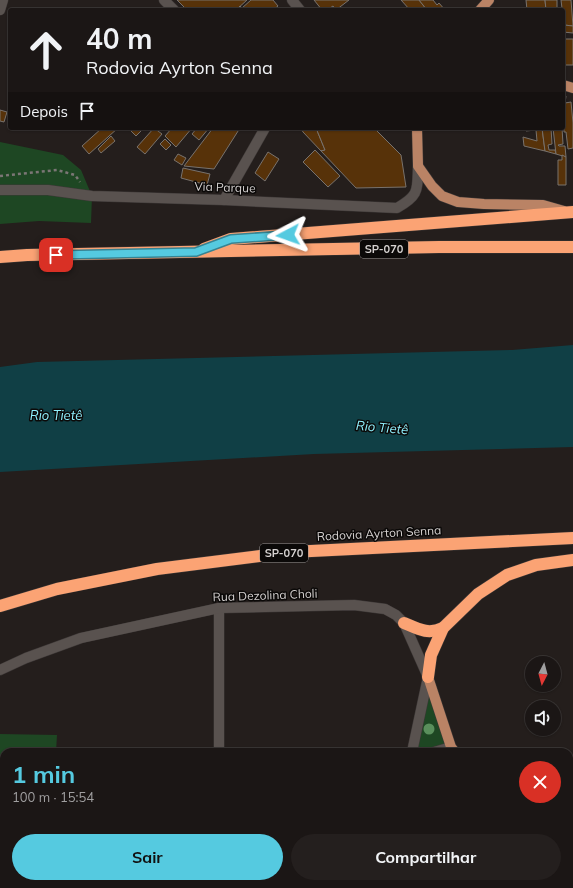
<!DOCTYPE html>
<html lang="pt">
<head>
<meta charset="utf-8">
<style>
  body { margin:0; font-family:Mulish,sans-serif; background:#241f1e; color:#f1f3f6; height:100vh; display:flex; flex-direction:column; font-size:15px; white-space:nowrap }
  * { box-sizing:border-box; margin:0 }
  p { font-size:13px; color:#a09fa0 }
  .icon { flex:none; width:22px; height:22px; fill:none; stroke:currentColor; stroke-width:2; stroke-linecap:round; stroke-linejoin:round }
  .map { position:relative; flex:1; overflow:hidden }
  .panel { position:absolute; left:0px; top:748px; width:573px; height:140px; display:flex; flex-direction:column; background:#1b1615; border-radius:12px 12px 0 0; box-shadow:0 1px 3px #0004,0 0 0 1px #393534 }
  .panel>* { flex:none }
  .banner { position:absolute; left:8px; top:8px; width:557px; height:122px; border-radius:4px; box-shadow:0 1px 3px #0004,0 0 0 1px #393534; background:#1b1615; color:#f1f3f6; overflow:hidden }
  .needle { width:26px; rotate:186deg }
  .controls { position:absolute; left:525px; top:656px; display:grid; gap:8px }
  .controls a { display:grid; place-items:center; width:36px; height:36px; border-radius:50%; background:#1b1615; box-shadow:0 1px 3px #0004,0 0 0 1px #393534; font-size:20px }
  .pin { position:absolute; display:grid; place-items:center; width:34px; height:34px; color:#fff; margin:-17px; border-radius:8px; box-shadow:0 2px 6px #0006 }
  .me { position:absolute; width:44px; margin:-22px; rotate:266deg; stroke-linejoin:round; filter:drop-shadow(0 0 3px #0008) }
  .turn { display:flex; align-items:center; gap:14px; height:84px; padding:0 12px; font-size:18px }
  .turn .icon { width:52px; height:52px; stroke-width:2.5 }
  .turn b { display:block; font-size:28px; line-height:34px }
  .then { display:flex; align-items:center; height:38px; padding:0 12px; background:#0003; gap:8px; font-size:15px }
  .round { display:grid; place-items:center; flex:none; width:42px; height:42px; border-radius:21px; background:#241f1e }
  .summary { display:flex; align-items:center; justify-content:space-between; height:68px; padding:0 12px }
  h1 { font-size:24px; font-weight:700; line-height:30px; color:#55cae0 }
  .action { display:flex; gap:8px; margin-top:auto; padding:8px 12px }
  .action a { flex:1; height:46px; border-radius:24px; background:#55cae0; color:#111; font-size:16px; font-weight:700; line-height:46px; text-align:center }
  .action a+a { background:#241f1e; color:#f1f3f6 }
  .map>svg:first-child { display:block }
  .green { fill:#1e4723 }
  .water { fill:#103f45 }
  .building { fill:#573209; stroke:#78726d }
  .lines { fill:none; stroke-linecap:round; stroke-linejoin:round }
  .lane-casing { stroke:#3d3837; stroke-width:6 }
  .street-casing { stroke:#3d3837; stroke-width:11 }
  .primary-casing { stroke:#3d3837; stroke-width:11 }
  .highway-casing { stroke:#3d3837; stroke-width:13 }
  .path { stroke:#7b7675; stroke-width:2.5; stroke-dasharray:3 3; stroke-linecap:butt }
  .lane { stroke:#59524f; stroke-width:5.5 }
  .street { stroke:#59524f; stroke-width:10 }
  .primary { stroke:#ba8365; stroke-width:10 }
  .highway { stroke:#fba374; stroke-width:12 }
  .tree { fill:#5a8f5c }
  .route-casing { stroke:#378392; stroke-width:10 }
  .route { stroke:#55cae0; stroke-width:7 }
  .labels { text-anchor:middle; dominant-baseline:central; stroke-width:3; stroke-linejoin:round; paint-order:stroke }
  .shield { fill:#0b0908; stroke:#989594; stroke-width:1 }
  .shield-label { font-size:11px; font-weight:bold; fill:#d5d1d0 }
  .street-label { font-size:12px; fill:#d5d1d0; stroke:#0b0908 }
  .water-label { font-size:13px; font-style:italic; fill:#90f1fe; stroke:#0b0908 }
</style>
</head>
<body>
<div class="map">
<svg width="573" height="888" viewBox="0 0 573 888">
  <rect width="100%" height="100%" fill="#241e1c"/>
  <!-- green -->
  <g class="green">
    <path d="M0,142L63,155L81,170L92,196L91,223L39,221L0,224Z"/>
    <path d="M428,677L451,747L434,752H412Z"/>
    <path d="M0,734L57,735L56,752H4V884H55V888H0Z"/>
  </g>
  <!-- water -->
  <path class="water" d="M573,345V447L314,454L0,472V367L37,362L512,350Z"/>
  <!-- building -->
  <g class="building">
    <path d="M177,0H247L236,10H187Z"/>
    <path d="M251,0H273L278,6L273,10H236L240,6L242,8Z"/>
    <path d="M314,0H349L336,10L333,6L327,10H322Z"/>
    <path d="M401,0H419L427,10H410Z"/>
    <path d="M419,0H433L437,5L439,3L445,10H427Z"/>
    <path d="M526,0H545L546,10H527Z"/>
    <path d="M545,0H557V10H546Z"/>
    <path d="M561,0H571L573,26L564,25Z"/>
    <path d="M564,25L573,26V33L563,32Z"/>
    <path d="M565,39H573V65H563Z"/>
    <path d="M563,96H566L565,103L571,102L573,123V148L568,149L566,132H564Z"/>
    <path d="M0,110L7,112L4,122L0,121Z"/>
    <path d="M102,128H118L89,154L82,146Z"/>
    <path d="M128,128H144L136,136Z"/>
    <path d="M154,128L162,134L145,154L137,147Z"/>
    <path d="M172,128H192L176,147L165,136Z"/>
    <path d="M197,128H209L199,140L192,134Z"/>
    <path d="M213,128H240L214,169L184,166Z"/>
    <path d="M301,128H316L325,150L321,151L303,132Z"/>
    <path d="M316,128H374L401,155L406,187L356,188L321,151L325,150Z"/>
    <path d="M526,128H542L545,151L524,146L523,137L537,141L536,130L526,131Z"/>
    <path d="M542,128H551L552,144L548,145L549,150H555L556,154L545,151Z"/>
    <path d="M553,128H562L563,144L558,145L559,146H565L566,157L556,154Z"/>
    <path d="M111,136L115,141L101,153L98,149Z"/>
    <path d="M165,139L171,145L166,150L160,144Z"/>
    <path d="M315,150L340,176L328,187L303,162Z"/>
    <path d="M268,152L279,159L265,181L255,173Z"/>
    <path d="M178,154L186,158L182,165L174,160Z"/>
    <path d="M562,155L566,157V185H558V160H562Z"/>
    <path d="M183,168L210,174L207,185L181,178Z"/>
  </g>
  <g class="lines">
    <!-- lane casing -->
    <g class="lane-casing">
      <path id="lane" d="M481,888L490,884"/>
    </g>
    <!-- street casing -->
    <g class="street-casing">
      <g id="street">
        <path d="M164,0L174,10"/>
        <path d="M292,0L300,10"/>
        <path d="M0,10L3,0"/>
        <path d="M0,190H48L92,196L224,200L397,208C420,195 417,190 418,166"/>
        <path d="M224,200L265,128"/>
        <path d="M219,608V752"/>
        <path d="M0,670L26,658L81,638L219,608L354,605L385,609L396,615L404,623L428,677L412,752"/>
        <path d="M434,752L451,747"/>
        <path d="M113,888V884"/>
        <path d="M216,888V884"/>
      </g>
    </g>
    <!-- primary casing -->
    <g class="primary-casing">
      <g id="primary">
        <path d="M480,10L489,0"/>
        <path d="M563,85L573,88"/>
        <path d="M417,128L418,166L432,186L442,196L458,202L484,204L543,205L564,211"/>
        <path d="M428,677L451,747L455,752"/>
        <path d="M569,862L573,865"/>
      </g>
    </g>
    <!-- highway casing -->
    <g class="highway-casing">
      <g id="highway">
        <path d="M204,249L231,239L573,212"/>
        <path d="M0,257L27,255L439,247H573"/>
        <path d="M0,606L57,589L157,569L291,552L573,538"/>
        <path d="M404,623C418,629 428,635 443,628"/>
        <path d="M428,677L431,655L443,628L478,594L507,575L536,565L573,560"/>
      </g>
    </g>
    <!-- path -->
    <path class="path" d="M0,176L57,170L75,175L80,182"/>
    <!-- lane -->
    <use href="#lane" class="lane"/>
    <!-- street -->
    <use href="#street" class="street"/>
    <!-- primary -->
    <use href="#primary" class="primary"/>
    <!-- highway -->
    <use href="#highway" class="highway"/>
  </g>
  <!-- trees -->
  <circle class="tree" cx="429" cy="729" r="5.5"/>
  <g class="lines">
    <!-- route casing -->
    <g class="route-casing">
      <path id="route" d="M56,255L196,252L231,239L288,235"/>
    </g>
    <!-- route -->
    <use href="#route" class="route"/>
  </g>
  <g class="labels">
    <!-- shield labels -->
    <g class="shield">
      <rect x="360" y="240" width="48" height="18" rx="3"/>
      <rect x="260" y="544" width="48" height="18" rx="3"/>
    </g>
    <g class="shield-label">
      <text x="384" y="249">SP-070</text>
      <text x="284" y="553">SP-070</text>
    </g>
    <!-- street labels -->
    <g class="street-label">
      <text transform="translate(225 187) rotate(2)">Via Parque</text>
      <text transform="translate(379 533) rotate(-3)">Rodovia Ayrton Senna</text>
      <text transform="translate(265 595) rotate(-2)">Rua Dezolina Choli</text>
    </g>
    <!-- water labels -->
    <g class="water-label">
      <text x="56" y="415">Rio Tietê</text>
      <text transform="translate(382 427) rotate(5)">Rio Tietê</text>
    </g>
  </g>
</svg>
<div class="controls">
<a><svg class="needle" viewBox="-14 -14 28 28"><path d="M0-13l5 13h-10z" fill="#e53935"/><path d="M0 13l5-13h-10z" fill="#a09fa0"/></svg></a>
<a><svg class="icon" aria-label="sound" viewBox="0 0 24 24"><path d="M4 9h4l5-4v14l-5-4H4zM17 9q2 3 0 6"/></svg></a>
</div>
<div class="pin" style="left:56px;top:255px;background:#d93025"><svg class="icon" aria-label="arrive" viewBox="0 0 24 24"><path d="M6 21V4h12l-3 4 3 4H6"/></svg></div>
<svg class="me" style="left:288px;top:235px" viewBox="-20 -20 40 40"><path d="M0-17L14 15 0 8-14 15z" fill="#55cae0" stroke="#fff" stroke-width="4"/></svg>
<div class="banner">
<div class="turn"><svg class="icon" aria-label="ahead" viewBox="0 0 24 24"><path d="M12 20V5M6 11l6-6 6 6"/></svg><div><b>40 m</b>Rodovia Ayrton Senna</div></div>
<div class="then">Depois<svg class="icon" aria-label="arrive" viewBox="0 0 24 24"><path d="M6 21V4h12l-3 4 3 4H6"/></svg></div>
</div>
<section class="panel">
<div class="summary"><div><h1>1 min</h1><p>100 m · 15:54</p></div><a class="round" style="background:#d93025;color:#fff"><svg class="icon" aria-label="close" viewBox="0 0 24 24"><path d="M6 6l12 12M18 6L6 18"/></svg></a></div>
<div class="action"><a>Sair</a><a>Compartilhar</a></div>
</section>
</div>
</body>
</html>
